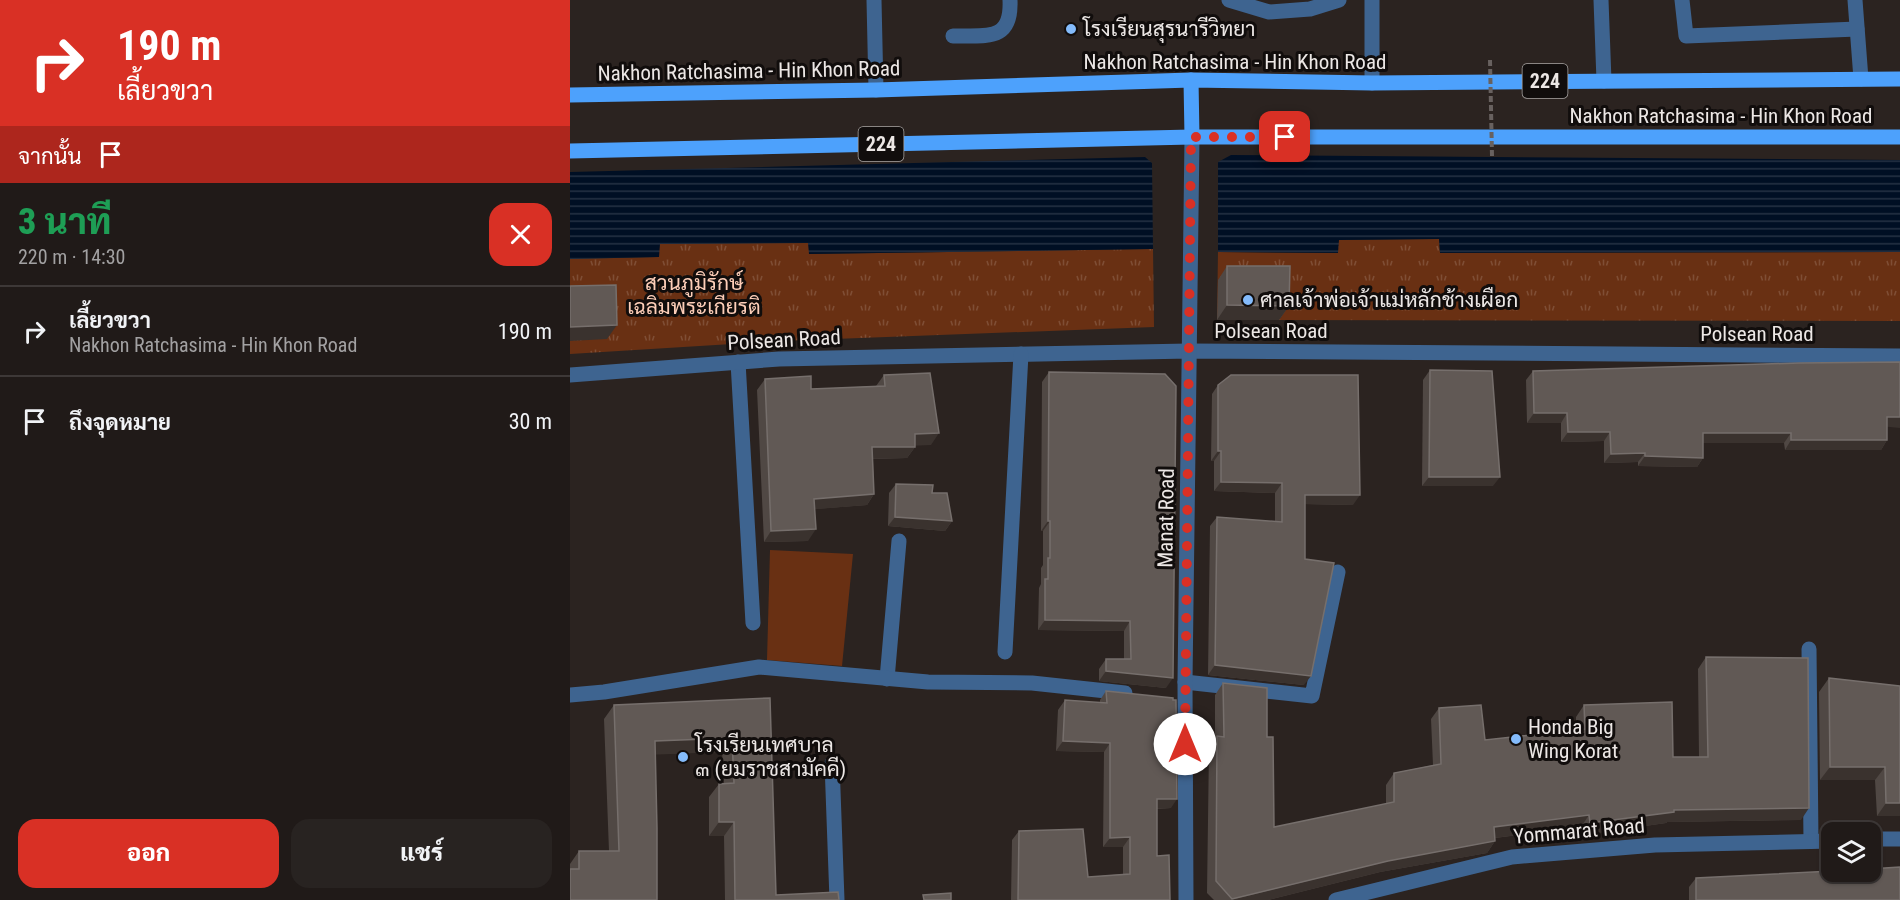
<!DOCTYPE html>
<html lang="th">
<head>
<meta charset="utf-8">
<style>
  body { margin:0; font-family:"Roboto Condensed",Sarabun,sans-serif; background:#282321; color:#f1f3f6; height:100vh; display:flex; flex-direction:column; font-size:22px; white-space:nowrap }
  * { box-sizing:border-box; margin:0 }
  p { font-size:20px; color:#a2a1a2 }
  .icon { flex:none; width:33px; height:33px; fill:none; stroke:currentColor; stroke-width:2; stroke-linecap:round; stroke-linejoin:round }
  .map { position:relative; flex:1; overflow:hidden }
  .sheet { display:flex; flex-direction:column; background:#201a18; width:570px }
  .sheet>* { flex:none }
  .hud { background:#d93025; color:#fff; overflow:hidden }
  .tools { position:absolute; left:1251px; top:822px; display:grid; gap:12px }
  .tools a { display:grid; place-items:center; width:60px; height:60px; border-radius:12px; background:#201a18; box-shadow:0 2px 4px #0004,0 0 0 2px #3d3837; font-size:30px }
  .pin { position:absolute; display:grid; place-items:center; width:51px; height:51px; color:#fff; margin:-26px; border-radius:12px; box-shadow:0 3px 9px #0006 }
  .me { position:absolute; width:66px; margin:-33px; rotate:0deg; stroke-linejoin:round; filter:drop-shadow(0 0 4px #0008) }
  .turn { display:flex; align-items:center; gap:21px; height:126px; padding:0 18px; font-size:27px }
  .turn .icon { width:78px; height:78px; stroke-width:2.5 }
  .turn b { display:block; font-size:42px; line-height:51px }
  .then { display:flex; align-items:center; height:57px; padding:0 18px; background:#0003; gap:12px; font-size:22px }
  .round { display:grid; place-items:center; flex:none; width:63px; height:63px; border-radius:18px; background:#282321 }
  .head { display:flex; align-items:center; justify-content:space-between; height:102px; padding:0 18px }
  h1 { font-size:36px; font-weight:800; line-height:45px; color:#1e9e55 }
  .cta { display:flex; gap:12px; margin-top:auto; padding:12px 18px }
  .cta a { flex:1; height:69px; border-radius:18px; background:#d93025; color:#fff; font-size:24px; font-weight:800; line-height:69px; text-align:center }
  .cta a+a { background:#282321; color:#f1f3f6 }
  ul { padding:0; list-style:none }
  li { display:flex; align-items:center; gap:18px; height:90px; padding:0 18px; border-top:2px solid #3d3837 }
  li div { flex:1 }
  li b { display:block; font-size:22px }
  li em { font-style:normal }
  main { display:flex; flex:1; min-height:0 }
  .map>svg:first-child { display:block }
  .park { fill:url(#park-tufts) }
  .pitch { fill:#693013 }
  .water { fill:url(#water-rules) }
  .lines { fill:none; stroke-linecap:round; stroke-linejoin:round }
  .minor { stroke:#3e6490; stroke-width:15 }
  .major { stroke:#4da1fc; stroke-width:15 }
  .path-bridge { stroke:#68615f; stroke-width:4; stroke-dasharray:6 3; stroke-linecap:butt }
  .wall { fill:#504844 }
  .shaded-wall { fill:#3a322e }
  .building { fill:#615955; stroke:#766f6c; stroke-width:1.5 }
  .route { stroke:#d93025; stroke-width:10; stroke-dasharray:0 18 }
  .poi-dot { fill:#84bbfb; stroke:#110d0c; stroke-width:2 }
  .labels { text-anchor:middle; dominant-baseline:central; stroke-width:6; stroke-linejoin:round; paint-order:stroke }
  .shield { fill:#110d0c; stroke:#aaa6a4; stroke-width:1.5 }
  .shield-label { font-size:20px; font-weight:bold; fill:#ece7e5 }
  .poi-label { font-size:21px; fill:#ece7e5; stroke:#110d0c; text-anchor:start }
  .street-label { font-size:21px; fill:#ece7e5; stroke:#110d0c }
  .park-label { font-size:21px; fill:#fdceb8; stroke:#110d0c }
</style>
</head>
<body>
<main>
<section class="sheet">
<div class="hud">
<div class="turn"><svg class="icon" aria-label="right" viewBox="0 0 24 24"><path d="M7 20v-9h11M14 6l5 5-5 5"/></svg><div><b>190 m</b>เลี้ยวขวา</div></div>
<div class="then">จากนั้น<svg class="icon" aria-label="arrive" viewBox="0 0 24 24"><path d="M6 21V4h12l-3 4 3 4H6"/></svg></div>
</div>
<div class="head"><div><h1>3 นาที</h1><p>220 m · 14:30</p></div><a class="round" style="background:#d93025;color:#fff"><svg class="icon" aria-label="close" viewBox="0 0 24 24"><path d="M6 6l12 12M18 6L6 18"/></svg></a></div>
<ul>
<li><svg class="icon" aria-label="right" viewBox="0 0 24 24"><path d="M7 20v-9h11M14 6l5 5-5 5"/></svg><div><b>เลี้ยวขวา</b><p>Nakhon Ratchasima - Hin Khon Road</p></div><em>190 m</em></li>
<li><svg class="icon" aria-label="arrive" viewBox="0 0 24 24"><path d="M6 21V4h12l-3 4 3 4H6"/></svg><div><b>ถึงจุดหมาย</b></div><em>30 m</em></li>
</ul>
<div class="cta"><a>ออก</a><a>แชร์</a></div>
</section>
<div class="map">
<svg width="1330" height="900" viewBox="0 0 1330 900">
  <defs>
    <pattern id="park-tufts" width="24" height="20" patternUnits="userSpaceOnUse" patternTransform="scale(1.5)"><rect width="24" height="20" fill="#693013"/><path d="M3 7l-1-3M5 7V3M7 7l1-3M15 17l-1-3M17 17v-4M19 17l1-3" fill="none" stroke="#7f4e35"/></pattern>
    <pattern id="water-rules" width="6" height="5" patternUnits="userSpaceOnUse" patternTransform="scale(1.5)"><rect width="6" height="5" fill="#000f24"/><path d="M0 2.5h6" fill="none" stroke="#253244"/></pattern>
  </defs>
  <rect width="100%" height="100%" fill="#2b2320"/>
  <!-- park -->
  <g class="park">
    <path d="M869,239L870,253L1330,252V321L647,320L648,252L768,253V240Z"/>
    <path d="M239,243V254L583,249L584,327L211,341L0,354V259L89,257V244Z"/>
  </g>
  <!-- pitch -->
  <path class="pitch" d="M200,550L283,554L272,666L197,660Z"/>
  <!-- water -->
  <g class="water">
    <path d="M661,155L1330,160V252L870,253L869,239L769,240L768,253L648,252V162Z"/>
    <path d="M575,157L582,163L583,249L239,254L238,243L90,244L89,257L0,259V172Z"/>
  </g>
  <g class="lines">
    <!-- minor -->
    <g class="minor">
      <path d="M304,0L306,90"/>
      <path d="M659,0L699,12L740,9L769,0"/>
      <path d="M802,0V83"/>
      <path d="M1031,0L1034,81"/>
      <path d="M1112,0L1116,36L1287,29"/>
      <path d="M1285,0L1291,79"/>
      <path d="M383,36C415,35 442,43 440,0"/>
      <path d="M168,362L183,623"/>
      <path d="M0,375L209,359L619,351L1330,356"/>
      <path d="M1239,649L1241,841"/>
      <path d="M435,652L451,354"/>
      <path d="M317,679L329,541"/>
      <path d="M615,682L742,696L768,572"/>
      <path d="M0,695L34,692L189,667L358,682L462,683L555,693"/>
      <path d="M262,763L267,900"/>
      <path d="M1300,839H1330"/>
      <path d="M616,900L615,682L622,137"/>
      <path d="M766,900L942,857L1085,845L1262,841"/>
    </g>
    <!-- major -->
    <g class="major">
      <path d="M621,80L622,137"/>
      <path d="M0,95L306,90L621,80L802,83L1330,79"/>
      <path d="M0,151L622,137H1330"/>
    </g>
    <!-- path-bridge -->
    <path class="path-bridge" d="M920,60L922,156"/>
  </g>
  <!-- wall -->
  <g class="wall">
    <path d="M657,266L719,306L709,320H647L648,280Z"/>
    <path d="M860,370L923,486H852L853,380Z"/>
    <path d="M963,371L1317,427V440L1311,450H1215L1214,443H1133V458L1127,467L1068,466V462L1034,463V441L991,442V423H957L956,380Z"/>
    <path d="M479,372L596,688L529,681V669L536,659H554V631L468,630L469,588L471,584V568L473,565V531H471L472,382Z"/>
    <path d="M314,375L361,445H345V447L337,458L303,459L304,494L297,505L244,509L238,541L194,542L187,390L195,379L241,389L306,386Z"/>
    <path d="M648,385L783,505L735,504L734,685L638,675L640,526L647,517L705,522V493L644,491V461H641L642,394Z"/>
    <path d="M326,484L382,521L375,531L318,526L319,493Z"/>
    <path d="M1136,657L1231,820L1097,822L1096,823L1012,835L1011,827L925,838V841L917,853L810,872L698,900H644L637,893L639,748L645,738V695L653,683L697,737L704,827L816,804V785L824,773L863,765L861,719L869,708L915,740L1006,730V717L1014,705L1103,757H1129L1128,669Z"/>
    <path d="M1259,678L1330,686V816H1307L1305,780H1250L1249,692Z"/>
    <path d="M536,691L601,808L587,809V856L600,900H441L442,840L449,831L518,877L553,874V847H533L534,752L486,751L488,710L495,700L530,703V700Z"/>
    <path d="M200,698L206,895L269,900H155L154,836H139V797L149,784L154,783L152,752L85,754L87,828L0,900V864L9,851H39L34,719L44,705Z"/>
    <path d="M1126,878L1330,900H1119V887Z"/>
  </g>
  <!-- shaded-wall -->
  <g class="shaded-wall">
    <path d="M657,305L719,306L709,320H647Z"/>
    <path d="M47,325L37,339L0,341V327Z"/>
    <path d="M964,413H997L991,423H957Z"/>
    <path d="M1317,417H1330V428L1310,426Z"/>
    <path d="M998,432H1040L1034,441L991,442Z"/>
    <path d="M369,433L361,445L337,446L345,434Z"/>
    <path d="M1133,433H1221L1214,443H1127Z"/>
    <path d="M1221,440H1317L1311,450H1215Z"/>
    <path d="M302,447H345L337,458L294,459Z"/>
    <path d="M648,451H651L644,461H641Z"/>
    <path d="M1075,453L1068,462L1034,463L1041,454Z"/>
    <path d="M1075,456L1133,458L1127,467L1068,466Z"/>
    <path d="M859,477H930L923,486H852Z"/>
    <path d="M651,482L712,483L705,493L644,491Z"/>
    <path d="M304,494L297,505L236,510L244,499Z"/>
    <path d="M735,495H790L783,505L729,504Z"/>
    <path d="M325,517L382,521L375,531L318,526Z"/>
    <path d="M478,521H480L473,531H471Z"/>
    <path d="M246,529L238,541L194,542L201,531Z"/>
    <path d="M475,620L560,621L554,631L468,630Z"/>
    <path d="M645,665L741,676L734,685L638,675Z"/>
    <path d="M536,671L603,678L596,688L529,681Z"/>
    <path d="M162,738L152,752L75,755L85,741Z"/>
    <path d="M493,741L540,743L534,752L486,751Z"/>
    <path d="M1260,767H1315L1305,780H1250Z"/>
    <path d="M587,799H607L601,808L580,809Z"/>
    <path d="M1316,803H1330V816H1307Z"/>
    <path d="M1239,808L1231,820L1097,822L1096,823L1012,835L1020,823L1104,810Z"/>
    <path d="M1019,815L1011,827L916,839L924,827Z"/>
    <path d="M149,822H164L154,836H139Z"/>
    <path d="M560,837L553,847H533L540,838Z"/>
    <path d="M925,841L917,853L810,872L698,900H661L818,861Z"/>
  </g>
  <!-- building -->
  <g class="building">
    <path d="M657,266H720L719,306L657,305Z"/>
    <path d="M46,285L47,325L0,327V286Z"/>
    <path d="M1330,362V417H1317V440H1221V433H1133V458L1075,456V453L1041,454L1040,432H998L997,413H964L963,371L1230,363Z"/>
    <path d="M860,370L922,371L930,477H859Z"/>
    <path d="M479,372L595,374L606,386L603,678L536,671V659H561L560,621L475,620V579H478V558H480V521H478Z"/>
    <path d="M360,373L369,433L345,434V447H302L304,494L244,499L246,529L201,531L195,379L241,376V389L315,386L314,375Z"/>
    <path d="M661,375H788L790,495H735V559L764,563L741,676L645,665L647,517L712,522V483L651,482V451H648V385Z"/>
    <path d="M326,484L363,485L362,493H377L382,521L325,517Z"/>
    <path d="M1136,657L1238,658L1239,808L1104,810V812L1020,823L1019,815L924,827L925,841L818,861L662,899L646,881L647,736L654,737L653,683L697,688V737H703L704,827L824,802V773L871,764L869,708L911,705L915,740L1015,729L1014,705L1102,702L1103,757H1138Z"/>
    <path d="M1259,678L1330,686V803H1316L1315,767H1260Z"/>
    <path d="M536,691L603,698V700H606L607,799H587V856L599,855L600,900H448L449,831L513,829L518,877L560,874V837L540,838V743L493,741L495,700L537,703Z"/>
    <path d="M200,698L206,895L268,892L269,900H165L164,822H149V784L164,783L162,738L85,741L87,828V900H0V869H9V851H49L44,705Z"/>
    <path d="M1330,867V900H1126V878L1262,871V872H1300V869Z"/>
    <path d="M381,893V900H354L353,895Z"/>
  </g>
  <g class="lines">
    <!-- route -->
    <path class="route" d="M615,744L621,137H715"/>
  </g>
  <!-- markers -->
  <g class="poi-dot">
    <circle cx="501" cy="29" r="6"/>
    <circle cx="678" cy="300" r="6"/>
    <circle cx="946" cy="739" r="6"/>
    <circle cx="113" cy="757" r="6"/>
  </g>
  <g class="labels">
    <!-- shield labels -->
    <g class="shield">
      <rect x="952.5" y="64" width="45" height="34" rx="4.5"/>
      <rect x="288.5" y="127" width="45" height="34" rx="4.5"/>
    </g>
    <g class="shield-label">
      <text x="975" y="81">224</text>
      <text x="311" y="144">224</text>
    </g>
    <!-- poi labels -->
    <g class="poi-label">
      <text x="513" y="29">โรงเรียนสุรนารีวิทยา</text>
      <text x="690" y="300">ศาลเจ้าพ่อเจ้าแม่หลักช้างเผือก</text>
      <text x="958" y="727">Honda Big<tspan x="958" dy="24">Wing Korat</tspan></text>
      <text x="125" y="745">โรงเรียนเทศบาล<tspan x="125" dy="24">๓ (ยมราชสามัคคี)</tspan></text>
    </g>
    <!-- street labels -->
    <g class="street-label">
      <text x="665" y="62">Nakhon Ratchasima - Hin Khon Road</text>
      <text transform="translate(179 71) rotate(-1)">Nakhon Ratchasima - Hin Khon Road</text>
      <text x="1151" y="116">Nakhon Ratchasima - Hin Khon Road</text>
      <text x="701" y="331">Polsean Road</text>
      <text x="1187" y="334">Polsean Road</text>
      <text transform="translate(214 340) rotate(-3)">Polsean Road</text>
      <text transform="translate(596 518) rotate(-89)">Manat Road</text>
      <text transform="translate(1009 831) rotate(-5)">Yommarat Road</text>
    </g>
    <!-- park labels -->
    <g class="park-label">
      <text x="124" y="283">สวนภูมิรักษ์<tspan x="124" dy="24">เฉลิมพระเกียรติ</tspan></text>
    </g>
  </g>
</svg>
<div class="tools">
<a><svg class="icon" aria-label="layers" viewBox="0 0 24 24"><path d="M12 4l9 5-9 5-9-5zM3 14l9 5 9-5"/></svg></a>
</div>
<div class="pin" style="left:715px;top:137px;background:#d93025"><svg class="icon" aria-label="arrive" viewBox="0 0 24 24"><path d="M6 21V4h12l-3 4 3 4H6"/></svg></div>
<svg class="me" style="left:615px;top:744px" viewBox="-20 -20 40 40"><circle r="19" fill="#fff"/><path d="M0-13L10 11 0 6-10 11z" fill="#d93025"/></svg>
</div>
</main>
</body>
</html>
